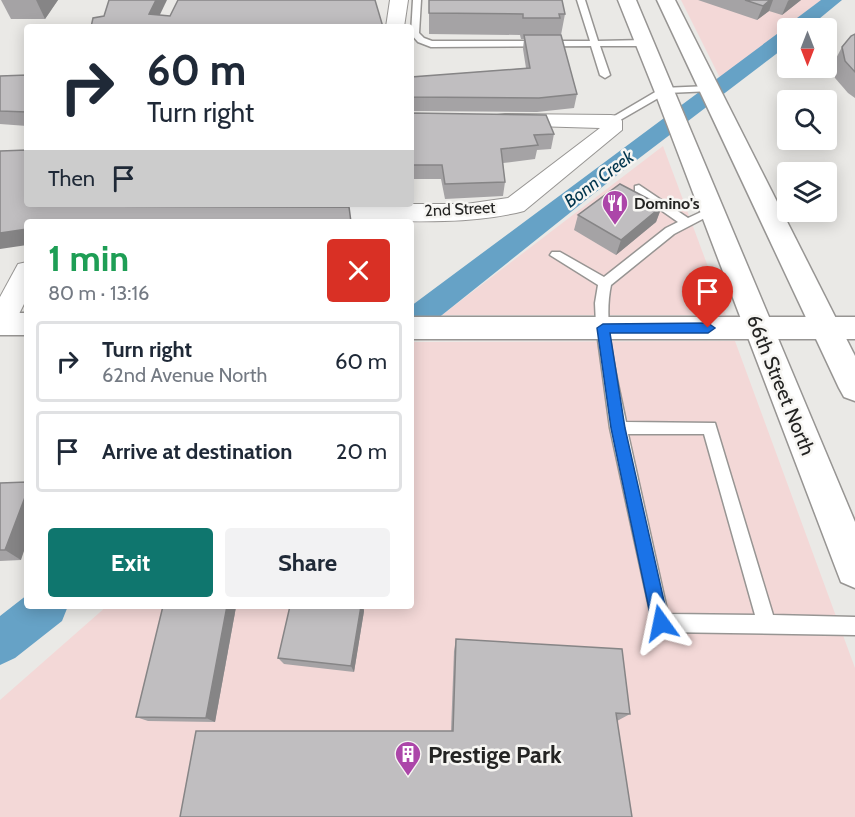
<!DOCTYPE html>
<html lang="en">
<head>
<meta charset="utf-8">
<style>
  body { margin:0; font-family:Cabin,sans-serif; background:#f2f2f3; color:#1f2937; height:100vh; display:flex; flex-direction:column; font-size:22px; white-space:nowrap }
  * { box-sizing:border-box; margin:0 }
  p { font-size:20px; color:#747a83 }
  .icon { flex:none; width:33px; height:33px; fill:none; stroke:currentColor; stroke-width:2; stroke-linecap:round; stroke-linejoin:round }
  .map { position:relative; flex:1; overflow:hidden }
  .sheet { position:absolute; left:24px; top:219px; width:390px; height:390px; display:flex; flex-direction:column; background:#fff; border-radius:6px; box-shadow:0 3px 15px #0003 }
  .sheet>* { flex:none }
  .guide { position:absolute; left:24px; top:24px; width:390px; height:183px; border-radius:6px; box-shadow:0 3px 15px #0003; background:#fff; color:#1f2937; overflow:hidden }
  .needle { width:39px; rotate:180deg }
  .tools { position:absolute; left:777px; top:18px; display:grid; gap:12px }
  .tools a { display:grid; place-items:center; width:60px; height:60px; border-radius:6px; background:#fff; box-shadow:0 3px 15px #0003; font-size:30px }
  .pin { position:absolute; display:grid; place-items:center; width:51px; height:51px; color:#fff; margin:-62px -26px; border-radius:50% 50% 50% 0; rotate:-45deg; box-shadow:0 0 6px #0007 }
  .pin .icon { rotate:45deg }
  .me { position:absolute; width:66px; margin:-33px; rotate:348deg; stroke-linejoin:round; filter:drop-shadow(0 0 4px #0008) }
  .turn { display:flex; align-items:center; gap:21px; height:126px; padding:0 24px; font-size:27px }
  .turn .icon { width:78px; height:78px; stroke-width:2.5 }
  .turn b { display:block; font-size:42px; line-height:51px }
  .then { display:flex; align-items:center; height:57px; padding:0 24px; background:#0003; gap:12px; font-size:22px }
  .round { display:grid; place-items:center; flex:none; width:63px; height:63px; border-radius:6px; background:#f2f2f3 }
  .head { display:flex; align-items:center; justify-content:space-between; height:102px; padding:0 24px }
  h1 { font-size:36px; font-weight:700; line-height:45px; color:#1e9e55 }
  .primary-button { display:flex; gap:12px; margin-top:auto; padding:12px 24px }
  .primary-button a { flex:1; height:69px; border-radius:6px; background:#0f766e; color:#fff; font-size:24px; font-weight:700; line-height:69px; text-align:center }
  .primary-button a+a { background:#f2f2f3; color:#1f2937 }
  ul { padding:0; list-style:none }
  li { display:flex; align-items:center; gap:18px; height:81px; margin:0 12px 9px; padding:0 12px; border:3px solid #e0e1e3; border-radius:6px }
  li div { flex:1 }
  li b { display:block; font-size:22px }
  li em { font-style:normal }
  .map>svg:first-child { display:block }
  .commercial { fill:#f3d8d7 }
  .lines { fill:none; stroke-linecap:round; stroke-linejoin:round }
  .canal { fill:#66a2c6; fill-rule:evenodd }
  .lane-casing { stroke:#979593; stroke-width:3 }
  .street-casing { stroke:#979593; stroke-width:2 }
  .secondary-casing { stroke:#979593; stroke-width:3 }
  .primary-casing { stroke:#979593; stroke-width:3 }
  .lane { fill:#fff; fill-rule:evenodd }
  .street { fill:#fff; fill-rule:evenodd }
  .secondary { fill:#fff; fill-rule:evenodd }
  .primary { fill:#fff; fill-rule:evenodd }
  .wall { fill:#a5a3a5 }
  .shaded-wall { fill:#868586 }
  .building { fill:#c0bec0; stroke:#868586; stroke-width:1.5 }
  .route { fill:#1a73e8; stroke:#114b97; stroke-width:1.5 }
  .labels { text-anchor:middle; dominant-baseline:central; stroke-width:5; stroke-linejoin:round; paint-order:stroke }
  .far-poi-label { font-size:16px; font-weight:bold; fill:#242423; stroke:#f7f6f3; text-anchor:start }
  .far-street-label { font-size:16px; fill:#242423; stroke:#f7f6f3 }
  .far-water-label { font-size:18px; font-style:italic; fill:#00354d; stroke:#f7f6f3 }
  .street-label { font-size:20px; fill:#242423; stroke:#f7f6f3 }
  .near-poi-label { font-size:24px; font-weight:bold; fill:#242423; stroke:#f7f6f3; text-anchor:start }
</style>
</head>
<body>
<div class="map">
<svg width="855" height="817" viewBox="0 0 855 817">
  <rect width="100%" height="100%" fill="#eae9e6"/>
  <!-- commercial -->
  <g class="commercial">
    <path d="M681,0H842L800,28H788L787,37L722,82Z"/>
    <path d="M663,146L726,315H442Z"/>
    <path d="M735,341L855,668V817H0V700L107,606H411V342Z"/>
  </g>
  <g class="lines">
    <!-- canal -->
    <g class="canal">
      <path d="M821,0H842L808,28H788V45L621,172L422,331L411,335V306L781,31L787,29L789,24Z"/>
      <path d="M27,595V606H68L62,621L15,658L0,665V616Z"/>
    </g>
    <!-- lane casing -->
    <g class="lane-casing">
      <g id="lane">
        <path d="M413,0H421L419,33L424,38L432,41H590L577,0H585L598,41L645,40L649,43L645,46H600L610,75L605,78L600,75L591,46L431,47L418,42L411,34Z"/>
        <path d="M709,86L714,89L712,91L667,93L615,123L606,121L662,88Z"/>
        <path d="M639,185L688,218L712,207L718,211L674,234L611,285C602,326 618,381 626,422L715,423L773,615L855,617V635L661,632L654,630L610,428L596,325L595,303L598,285L550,255L552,252H560L604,277L666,228L678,222L635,192V186ZM628,434H704L755,615L668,614Z"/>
      </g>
    </g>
    <!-- street casing -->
    <g class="street-casing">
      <g id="street">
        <path d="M390,0H408L404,27H386Z"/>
        <path d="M505,114L611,115L619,116L622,121V130L524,211C458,228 376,219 308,219L299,217L296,211L299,205L305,204H466L508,198L600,128L497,125L494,120L497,115Z"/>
        <path d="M49,204H73L63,222H39Z"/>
        <path d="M27,262V298L10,332L0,335V297L18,264Z"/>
      </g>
    </g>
    <!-- secondary casing -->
    <g class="secondary-casing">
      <g id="secondary">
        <rect x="0" y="313" width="27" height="22"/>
        <rect x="411" y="317" width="444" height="22"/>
      </g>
    </g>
    <!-- primary casing -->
    <g class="primary-casing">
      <g id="primary">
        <path d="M618,0H636L855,522V588L841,582L836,569L654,90Z"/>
        <path d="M657,0H675L855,356V401L844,397L839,388Z"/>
      </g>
    </g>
    <!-- lane -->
    <use href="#lane" class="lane"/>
    <!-- street -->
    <use href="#street" class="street"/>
    <!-- secondary -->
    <use href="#secondary" class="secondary"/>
    <!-- primary -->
    <use href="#primary" class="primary"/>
  </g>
  <!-- wall -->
  <g class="wall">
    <path d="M1,0H58L45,19H11Z"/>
    <path d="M429,0L565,14L561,35L577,94L574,108L537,112L411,111V77L526,68L523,49L524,39H521L520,35L429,34Z"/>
    <path d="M698,0H801L782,15L769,11L757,20Z"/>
    <path d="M855,34V98L848,93L835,78L833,64L842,47Z"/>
    <path d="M27,75V126L0,124V76Z"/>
    <path d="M411,113L554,134L551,149L537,150L535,159L503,163L505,182L503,196L445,199L441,179H411Z"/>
    <path d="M662,206L656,222L616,255L574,230L578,215Z"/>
    <path d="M0,483L21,560L0,561Z"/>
    <path d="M290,606H363L364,611L354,672L284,664L278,658Z"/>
    <path d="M236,607L215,722L148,721L136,717Z"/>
    <path d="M456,639L630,714L617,721L451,731L454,651Z"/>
  </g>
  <!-- shaded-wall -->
  <g class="shaded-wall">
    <path d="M36,0H58L45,19Z"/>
    <path d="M156,0H167L154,27L149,14Z"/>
    <path d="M770,0H773L769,11L757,20L763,6Z"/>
    <path d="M789,0H801L782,15L788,1Z"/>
    <path d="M662,206L656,222L616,255L621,240Z"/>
    <path d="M27,229V245L0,249V233Z"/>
    <path d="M27,492V542L21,560L5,550Z"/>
    <path d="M227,606H235L236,607L215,722L206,718Z"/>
    <path d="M361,606H363L364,611L354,672L351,666Z"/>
  </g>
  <!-- building -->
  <g class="building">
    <path d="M109,0H156L149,14L170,16L178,0H375L383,27H91L93,18L104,16Z"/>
    <path d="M429,0H562L565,14H559L560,18H523V14L429,13Z"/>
    <path d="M745,0H770L763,6Z"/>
    <path d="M855,34V72L845,61L842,47L851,36Z"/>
    <path d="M524,35H561L577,94L539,98L411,97V77L530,68Z"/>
    <path d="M27,75V112L0,111V76Z"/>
    <path d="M411,113L546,115L554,134L534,135L538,145L501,149L505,182L445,184L442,165H411Z"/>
    <path d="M27,150V204H42L49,206L349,207L351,222H27V229L0,233V151Z"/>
    <path d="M620,184L662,206L621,240L578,215Z"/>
    <path d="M27,482V492L5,550H0V483Z"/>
    <path d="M163,606H227L206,718L136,717Z"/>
    <path d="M290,606H361L351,666L278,658Z"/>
    <path d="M456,639L622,649L630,714L616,713L632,817H180L196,731H453Z"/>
  </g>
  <!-- route -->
  <path class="route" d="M708,323L715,328L708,333H610L625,428L669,623L667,629L661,631L655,629L652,623L611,428L597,328L603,324Z"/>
  <!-- icons -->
  <defs>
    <g id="restaurant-pin" transform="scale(1.35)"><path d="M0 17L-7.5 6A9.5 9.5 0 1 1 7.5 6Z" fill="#ac46a9" stroke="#f7f6f3"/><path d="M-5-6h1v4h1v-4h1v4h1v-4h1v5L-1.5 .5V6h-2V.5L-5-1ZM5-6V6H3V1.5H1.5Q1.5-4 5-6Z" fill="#fff"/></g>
    <g id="building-pin" transform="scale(1.35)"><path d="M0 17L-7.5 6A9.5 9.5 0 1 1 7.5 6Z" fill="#ac46a9" stroke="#f7f6f3"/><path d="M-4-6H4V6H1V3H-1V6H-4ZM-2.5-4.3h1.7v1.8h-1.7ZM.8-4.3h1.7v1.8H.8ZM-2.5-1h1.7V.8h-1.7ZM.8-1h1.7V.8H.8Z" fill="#fff"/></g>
  </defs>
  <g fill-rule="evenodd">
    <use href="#restaurant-pin" x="615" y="203"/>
    <use href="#building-pin" x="408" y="754"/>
  </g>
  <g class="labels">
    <!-- far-poi labels -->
    <g class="far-poi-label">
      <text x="634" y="203">Domino's</text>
    </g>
    <!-- far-street labels -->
    <g class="far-street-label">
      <text transform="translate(460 209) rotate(-3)">2nd Street</text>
    </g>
    <!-- far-water labels -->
    <g class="far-water-label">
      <text transform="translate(599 179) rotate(-37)">Bonn Creek</text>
    </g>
    <!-- street labels -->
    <g class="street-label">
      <text transform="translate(781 385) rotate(68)">66th Street North</text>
    </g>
    <!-- near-poi labels -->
    <g class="near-poi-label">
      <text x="428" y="754">Prestige Park</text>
    </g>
  </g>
</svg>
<div class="tools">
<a><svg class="needle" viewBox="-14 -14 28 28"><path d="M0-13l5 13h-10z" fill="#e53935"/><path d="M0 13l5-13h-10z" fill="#747a83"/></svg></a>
<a><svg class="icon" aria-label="search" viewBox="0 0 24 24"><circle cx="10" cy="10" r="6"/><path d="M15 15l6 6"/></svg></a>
<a><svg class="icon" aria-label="layers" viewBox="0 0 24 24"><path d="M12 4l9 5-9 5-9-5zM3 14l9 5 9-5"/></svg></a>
</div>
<div class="pin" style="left:708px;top:328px;background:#d93025"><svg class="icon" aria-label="arrive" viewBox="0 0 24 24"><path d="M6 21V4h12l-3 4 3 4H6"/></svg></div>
<svg class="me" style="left:661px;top:623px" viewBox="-20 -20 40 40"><path d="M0-17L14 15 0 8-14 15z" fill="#1a73e8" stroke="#fff" stroke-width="4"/></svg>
<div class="guide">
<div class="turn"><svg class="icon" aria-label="right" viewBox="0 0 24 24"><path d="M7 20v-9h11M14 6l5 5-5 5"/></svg><div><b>60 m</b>Turn right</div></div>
<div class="then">Then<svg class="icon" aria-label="arrive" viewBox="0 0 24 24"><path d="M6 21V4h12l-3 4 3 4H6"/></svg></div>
</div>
<section class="sheet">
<div class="head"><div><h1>1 min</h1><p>80 m · 13:16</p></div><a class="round" style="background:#d93025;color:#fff"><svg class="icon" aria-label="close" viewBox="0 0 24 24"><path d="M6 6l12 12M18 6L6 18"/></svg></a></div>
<ul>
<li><svg class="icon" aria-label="right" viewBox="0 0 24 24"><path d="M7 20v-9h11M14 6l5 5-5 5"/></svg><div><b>Turn right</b><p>62nd Avenue North</p></div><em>60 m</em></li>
<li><svg class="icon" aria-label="arrive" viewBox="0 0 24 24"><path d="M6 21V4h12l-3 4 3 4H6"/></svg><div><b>Arrive at destination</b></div><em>20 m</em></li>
</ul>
<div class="primary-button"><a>Exit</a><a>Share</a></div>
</section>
</div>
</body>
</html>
